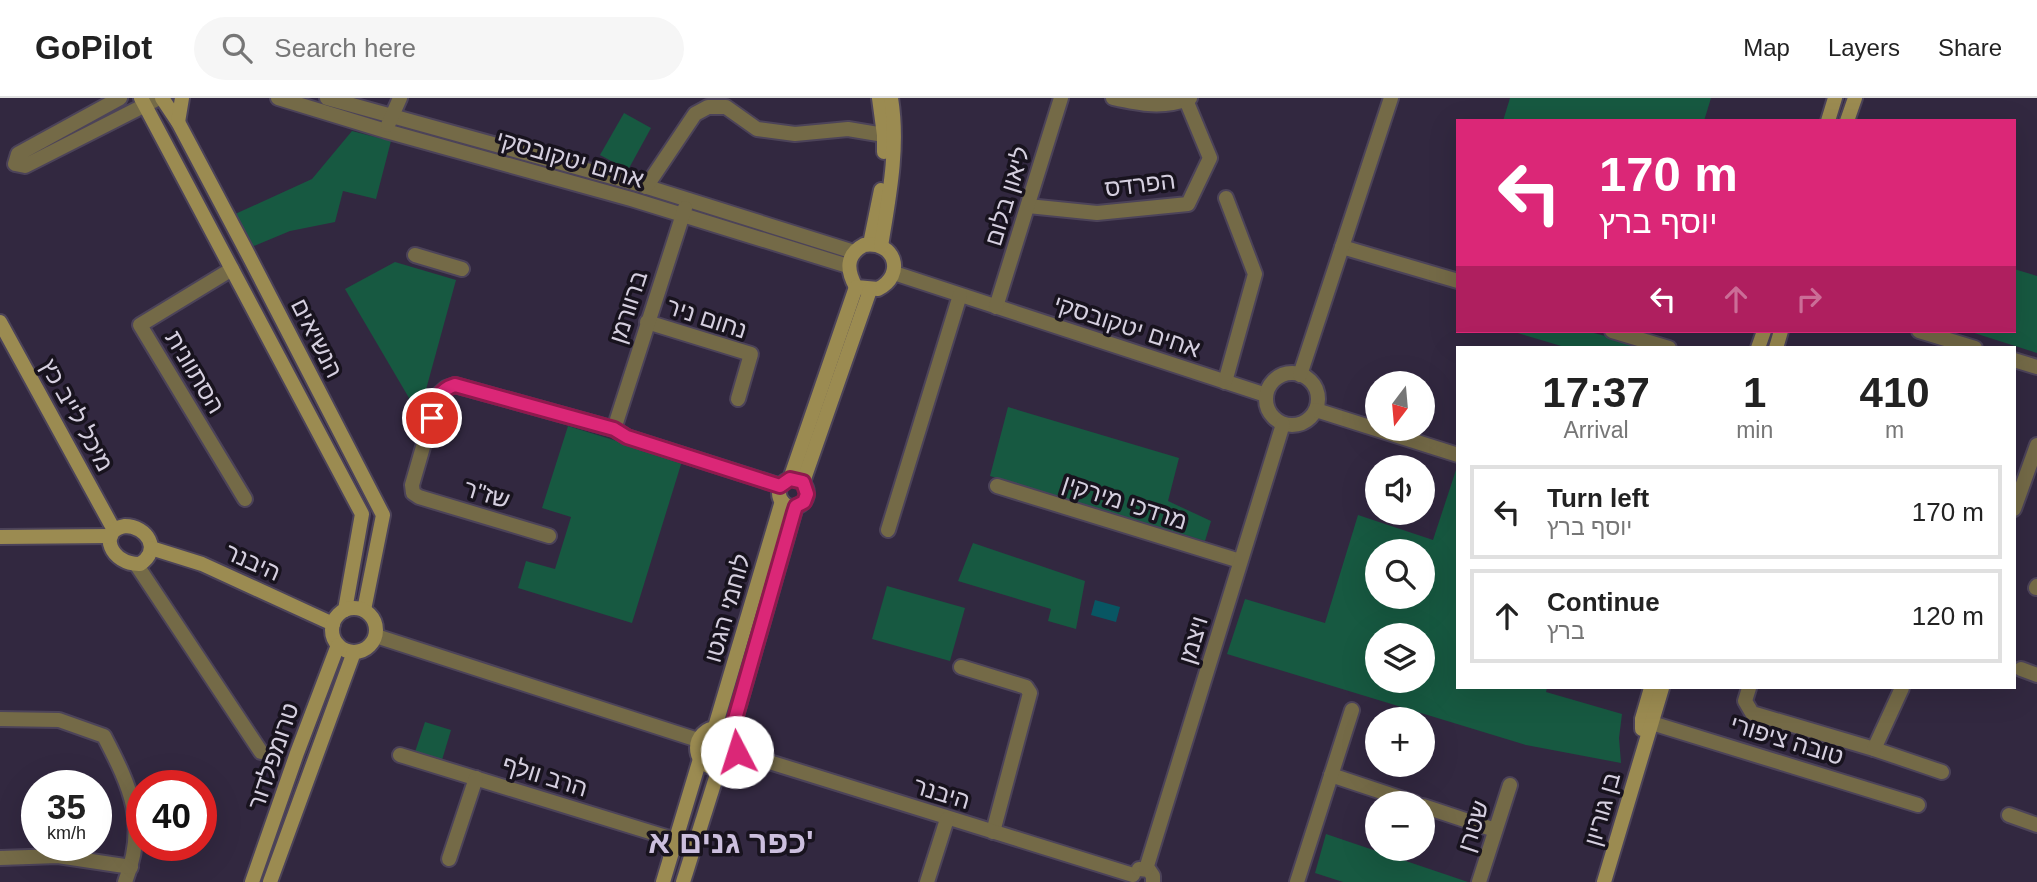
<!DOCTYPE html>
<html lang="en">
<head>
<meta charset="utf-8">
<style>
  body { margin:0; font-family:Helvetica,"Noto Sans Hebrew",sans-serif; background:#f6f6f6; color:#222; height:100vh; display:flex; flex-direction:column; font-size:26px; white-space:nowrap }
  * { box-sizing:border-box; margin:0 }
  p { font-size:23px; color:#767676 }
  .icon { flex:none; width:38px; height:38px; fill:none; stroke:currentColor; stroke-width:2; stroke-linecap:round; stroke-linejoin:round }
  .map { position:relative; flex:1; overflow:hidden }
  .drawer { position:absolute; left:1456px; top:248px; width:560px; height:343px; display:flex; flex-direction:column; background:#fff; border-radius:0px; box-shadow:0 7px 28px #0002 }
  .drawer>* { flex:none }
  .banner { position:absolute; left:1456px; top:21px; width:560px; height:214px; border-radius:0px; box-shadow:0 7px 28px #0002; background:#db2777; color:#fff; overflow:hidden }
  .needle { width:46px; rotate:196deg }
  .controls { position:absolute; left:1365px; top:273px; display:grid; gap:14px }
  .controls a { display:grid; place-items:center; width:70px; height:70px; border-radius:50%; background:#fff; box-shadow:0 7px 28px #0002; font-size:35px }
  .speed { position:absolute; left:21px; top:672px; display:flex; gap:14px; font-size:35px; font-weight:700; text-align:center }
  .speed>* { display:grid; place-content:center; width:91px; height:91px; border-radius:50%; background:#fff; box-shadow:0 7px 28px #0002; line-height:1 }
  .speed small { font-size:18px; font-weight:400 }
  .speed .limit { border:10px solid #d22; background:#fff; color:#111 }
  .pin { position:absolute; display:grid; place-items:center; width:60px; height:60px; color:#fff; margin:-30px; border:4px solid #fff; border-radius:50%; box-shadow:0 2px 7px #0007 }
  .me { position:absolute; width:77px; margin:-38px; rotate:355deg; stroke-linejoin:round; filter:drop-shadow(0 0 5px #0008) }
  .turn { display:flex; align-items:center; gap:24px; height:147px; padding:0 28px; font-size:32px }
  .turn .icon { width:91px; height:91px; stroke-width:2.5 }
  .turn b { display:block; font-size:49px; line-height:60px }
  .lanes { display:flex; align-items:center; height:66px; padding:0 28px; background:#0003; justify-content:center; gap:35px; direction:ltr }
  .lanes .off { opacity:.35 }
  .eta { display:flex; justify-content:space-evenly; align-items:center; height:119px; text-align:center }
  .eta b { font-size:42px; font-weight:700; line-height:49px }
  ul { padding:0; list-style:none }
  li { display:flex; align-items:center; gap:21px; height:94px; margin:0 14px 10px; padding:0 14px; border:4px solid #e0e0e0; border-radius:0px }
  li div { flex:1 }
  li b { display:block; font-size:26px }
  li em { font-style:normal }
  header { display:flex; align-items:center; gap:42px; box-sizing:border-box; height:98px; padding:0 35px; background:#fff; border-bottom:2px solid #e0e0e0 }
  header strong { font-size:33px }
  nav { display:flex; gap:38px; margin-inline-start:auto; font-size:24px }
  .search { width:490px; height:63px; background:#f6f6f6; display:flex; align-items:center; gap:18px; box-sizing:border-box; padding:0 24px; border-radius:38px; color:#767676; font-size:26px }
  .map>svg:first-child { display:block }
  .green { fill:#175941; fill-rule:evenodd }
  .water { fill:#085663 }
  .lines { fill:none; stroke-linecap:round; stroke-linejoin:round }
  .street-casing { stroke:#4c4359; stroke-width:18 }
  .secondary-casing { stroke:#4c4359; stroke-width:18 }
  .street { stroke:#746a47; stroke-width:14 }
  .secondary { stroke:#9b8b51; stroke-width:14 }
  .route-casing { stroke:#8e194d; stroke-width:18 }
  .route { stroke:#db2777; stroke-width:12 }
  .labels { text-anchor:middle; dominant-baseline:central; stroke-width:7; stroke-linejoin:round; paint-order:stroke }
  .street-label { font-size:24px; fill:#d5cfdf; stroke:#18131e }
  .district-label { font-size:32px; font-weight:bold; fill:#ccbfde; stroke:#18131e }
</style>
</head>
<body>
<header>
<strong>GoPilot</strong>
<div class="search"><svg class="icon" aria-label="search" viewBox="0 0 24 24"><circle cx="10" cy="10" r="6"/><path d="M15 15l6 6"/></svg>Search here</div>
<nav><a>Map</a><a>Layers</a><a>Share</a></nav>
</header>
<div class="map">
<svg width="2037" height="784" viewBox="0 0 2037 784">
  <rect width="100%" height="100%" fill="#322840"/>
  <!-- green -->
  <g class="green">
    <path d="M1510,0H1711L1704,23H1503Z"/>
    <path d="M624,15L651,30L628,72L600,57Z"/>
    <path d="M352,33L391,43L376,101L343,93L335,124L290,133L249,150L233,117L312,81Z"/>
    <path d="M395,164L456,182L419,317L345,191Z"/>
    <path d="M2014,171L2037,178V255L1968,233H2014Z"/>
    <path d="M1511,233H1594V235L1643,248V250H1568Z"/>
    <path d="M1008,309L1179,360L1168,403L1211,423L1205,443L990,378Z"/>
    <path d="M568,328L682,363L632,525L518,490L526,463L555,471L571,419L542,410Z"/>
    <path d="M1456,372L1458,373V590H1547L1546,594L1622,616L1619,640L1621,665L1526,647L1227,556L1245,501L1325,525L1358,417L1433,442ZM1377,453H1423V499H1377ZM1377,537H1423V583H1377Z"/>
    <path d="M973,445L1085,483L1076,531L1048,523L1051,511L958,483Z"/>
    <path d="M887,488L965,510L950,563L872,541Z"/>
    <path d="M425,624L451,632L442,662L415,654Z"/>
    <path d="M1326,736L1468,784H1343L1315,775Z"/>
  </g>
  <!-- water -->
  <path class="water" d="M1095,502L1120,509L1116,524L1091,517Z"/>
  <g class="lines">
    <!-- street casing -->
    <g class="street-casing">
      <g id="street">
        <path d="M120,0L18,56L15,66L25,68L159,0"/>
        <path d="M278,0L386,33L631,101L848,168"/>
        <path d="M327,0L641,87L854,154"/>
        <path d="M1113,0C1140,6 1163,11 1190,0"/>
        <path d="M388,27L400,0"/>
        <path d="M646,89L695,16L708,9H726L757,31L795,36L848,31L884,37"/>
        <path d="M1028,108L1097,115L1188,106L1210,60L1186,2"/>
        <path d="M1342,149L1458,183"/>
        <path d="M415,157L462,171"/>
        <path d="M232,171L140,227L245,401"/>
        <path d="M894,175L1266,297"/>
        <path d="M996,209L1061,0"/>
        <path d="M647,224L751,256L738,301"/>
        <path d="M1612,233L1669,250"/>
        <path d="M1919,233L1975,250"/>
        <path d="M2014,262L2037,269"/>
        <circle cx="1292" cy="301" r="26"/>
        <path d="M1300,277L1391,0"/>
        <path d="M1225,284L1255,176L1226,100"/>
        <path d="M1316,312L1458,357"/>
        <path d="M614,331L685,110"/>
        <path d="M997,388L1240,463"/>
        <path d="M2014,411L2037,347"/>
        <path d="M888,432L960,197"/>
        <path d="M549,438L419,399L413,395L412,387L438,297L446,290L455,287L614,331L627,339L781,388"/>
        <path d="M136,466L261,654"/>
        <path d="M2036,490L2037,488"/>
        <path d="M376,538L698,642"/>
        <path d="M961,569L1026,589L1030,595L993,734"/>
        <path d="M2021,571L2037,577"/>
        <path d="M1749,590L1745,603L1752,615L1874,651L1942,674"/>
        <path d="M0,621L59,622L104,638C131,690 148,726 125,784"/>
        <path d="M1642,622L1918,707"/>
        <path d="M1874,651L1902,590"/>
        <path d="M737,654L1133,777"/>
        <path d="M400,657L676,742"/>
        <path d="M1331,677L1415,705"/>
        <path d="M1423,708L1495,732"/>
        <path d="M2009,717L2037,727"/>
        <path d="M0,760L58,758L131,769"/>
        <path d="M449,761L476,680"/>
        <path d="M1139,771L1149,772L1153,778V784"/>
        <path d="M1146,771L1283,326"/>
        <path d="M927,784L947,721"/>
        <path d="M1297,784L1352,612"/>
        <path d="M1479,784L1510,687"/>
      </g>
    </g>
    <!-- secondary casing -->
    <g class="secondary-casing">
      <g id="secondary">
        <path d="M141,0L362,416L345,512"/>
        <path d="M162,0L178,24L250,160L383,417L364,512"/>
        <path d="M879,0L884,37V54"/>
        <path d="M1828,23L1835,0"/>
        <path d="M1847,23L1855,0"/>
        <path d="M178,24L182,0"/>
        <path d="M870,146L881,92"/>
        <path d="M864,147C895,142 906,177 878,191L856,189C847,173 845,157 864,147Z"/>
        <path d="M881,148C889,99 899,49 891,0"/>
        <path d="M0,224L114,432"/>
        <path d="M1758,250L1764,233"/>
        <path d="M1776,250L1781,233"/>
        <path d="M790,381L856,189"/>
        <circle cx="793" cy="395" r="14"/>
        <path d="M803,384L870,192"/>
        <path d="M125,428C147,428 162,452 140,466C111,467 97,433 125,428Z"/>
        <path d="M0,439L111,438"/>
        <path d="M151,450L202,466L333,526"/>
        <circle cx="354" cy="532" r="22"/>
        <path d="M715,629L782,403"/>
        <circle cx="717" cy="650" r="20"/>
        <path d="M1642,631V621L1651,590"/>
        <path d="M731,635L796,408"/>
        <path d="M252,784L297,655L338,547"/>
        <path d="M270,784L354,554"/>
        <path d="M663,784L700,661"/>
        <path d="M683,784L719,670"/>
        <path d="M1604,784L1662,590"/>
      </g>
    </g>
    <!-- street -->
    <use href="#street" class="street"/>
    <!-- secondary -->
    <use href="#secondary" class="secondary"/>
  </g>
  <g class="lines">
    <!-- route casing -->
    <g class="route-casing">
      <path id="route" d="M432,320C436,304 438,292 455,287L614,331L627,339L780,388L790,381L803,384L807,396L804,404L796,408L794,414L731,635L737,646V654"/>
    </g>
    <!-- route -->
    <use href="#route" class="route"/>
  </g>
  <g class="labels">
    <!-- street labels -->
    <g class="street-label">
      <text transform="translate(570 61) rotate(16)">אחים יטקובסקי</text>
      <text transform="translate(1140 86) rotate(-7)">הפרדס</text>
      <text transform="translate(1007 98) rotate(-73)">ליאון בלום</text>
      <text transform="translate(628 209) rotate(-72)">ברוורמן</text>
      <text transform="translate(707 220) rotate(18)">נחום ניר</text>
      <text transform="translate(1127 228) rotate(18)">אחים יטקובסקי</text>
      <text transform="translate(317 240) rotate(63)">הנשיאים</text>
      <text transform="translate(195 274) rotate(59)">הסתוונית</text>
      <text transform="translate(77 317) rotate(61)">מיכל לייב כץ</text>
      <text transform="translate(487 396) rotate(17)">שז"ר</text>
      <text transform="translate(1125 404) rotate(18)">מרדכי מירקין</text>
      <text transform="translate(253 464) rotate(24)">היבנר</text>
      <text transform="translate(727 510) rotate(-74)">לוחמי הגטו</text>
      <text transform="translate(1193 542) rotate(-73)">ויצמן</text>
      <text transform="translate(1787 642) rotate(17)">טובה ציפורי</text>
      <text transform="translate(273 658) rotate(-71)">טרומפלדור</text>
      <text transform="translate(545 678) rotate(17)">הרב וולף</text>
      <text transform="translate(942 695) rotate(17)">היבנר</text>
      <text transform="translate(1602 711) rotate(-74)">בן גוריון</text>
      <text transform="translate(1473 728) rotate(-72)">שטרן</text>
    </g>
    <!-- district labels -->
    <g class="district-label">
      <text x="731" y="744">כפר גנים א'</text>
    </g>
  </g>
</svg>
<div class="controls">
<a><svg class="needle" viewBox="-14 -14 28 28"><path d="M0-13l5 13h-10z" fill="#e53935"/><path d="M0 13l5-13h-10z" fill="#767676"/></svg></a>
<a><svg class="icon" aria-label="sound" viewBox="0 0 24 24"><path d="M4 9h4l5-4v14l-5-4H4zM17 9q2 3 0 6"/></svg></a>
<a><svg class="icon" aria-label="search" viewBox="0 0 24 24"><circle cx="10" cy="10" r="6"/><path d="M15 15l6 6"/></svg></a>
<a><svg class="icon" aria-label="layers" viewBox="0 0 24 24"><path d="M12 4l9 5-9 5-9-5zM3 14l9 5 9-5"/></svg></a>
<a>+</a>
<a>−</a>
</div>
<div class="speed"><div>35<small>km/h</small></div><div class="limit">40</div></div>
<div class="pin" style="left:432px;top:320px;background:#d93025"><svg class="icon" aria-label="arrive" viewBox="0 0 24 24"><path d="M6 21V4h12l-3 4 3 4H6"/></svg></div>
<svg class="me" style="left:737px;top:654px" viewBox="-20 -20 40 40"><circle r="19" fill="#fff"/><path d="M0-13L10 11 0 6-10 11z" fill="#db2777"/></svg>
<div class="banner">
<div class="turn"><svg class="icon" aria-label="left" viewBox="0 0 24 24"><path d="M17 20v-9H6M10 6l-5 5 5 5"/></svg><div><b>170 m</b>יוסף ברץ</div></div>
<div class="lanes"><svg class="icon" aria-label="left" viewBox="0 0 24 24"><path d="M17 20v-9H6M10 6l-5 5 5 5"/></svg><svg class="icon off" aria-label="ahead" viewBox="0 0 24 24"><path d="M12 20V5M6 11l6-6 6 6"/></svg><svg class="icon off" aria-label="right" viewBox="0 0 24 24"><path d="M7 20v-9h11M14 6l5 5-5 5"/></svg></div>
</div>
<section class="drawer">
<div class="eta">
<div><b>17:37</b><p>Arrival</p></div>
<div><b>1</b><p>min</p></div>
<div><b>410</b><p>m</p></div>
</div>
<ul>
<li><svg class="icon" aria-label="left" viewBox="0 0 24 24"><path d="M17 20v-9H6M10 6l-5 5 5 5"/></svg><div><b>Turn left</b><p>יוסף ברץ</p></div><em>170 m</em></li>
<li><svg class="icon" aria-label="ahead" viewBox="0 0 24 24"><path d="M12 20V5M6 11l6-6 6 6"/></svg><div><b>Continue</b><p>ברץ</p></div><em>120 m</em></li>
</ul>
</section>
</div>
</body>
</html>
